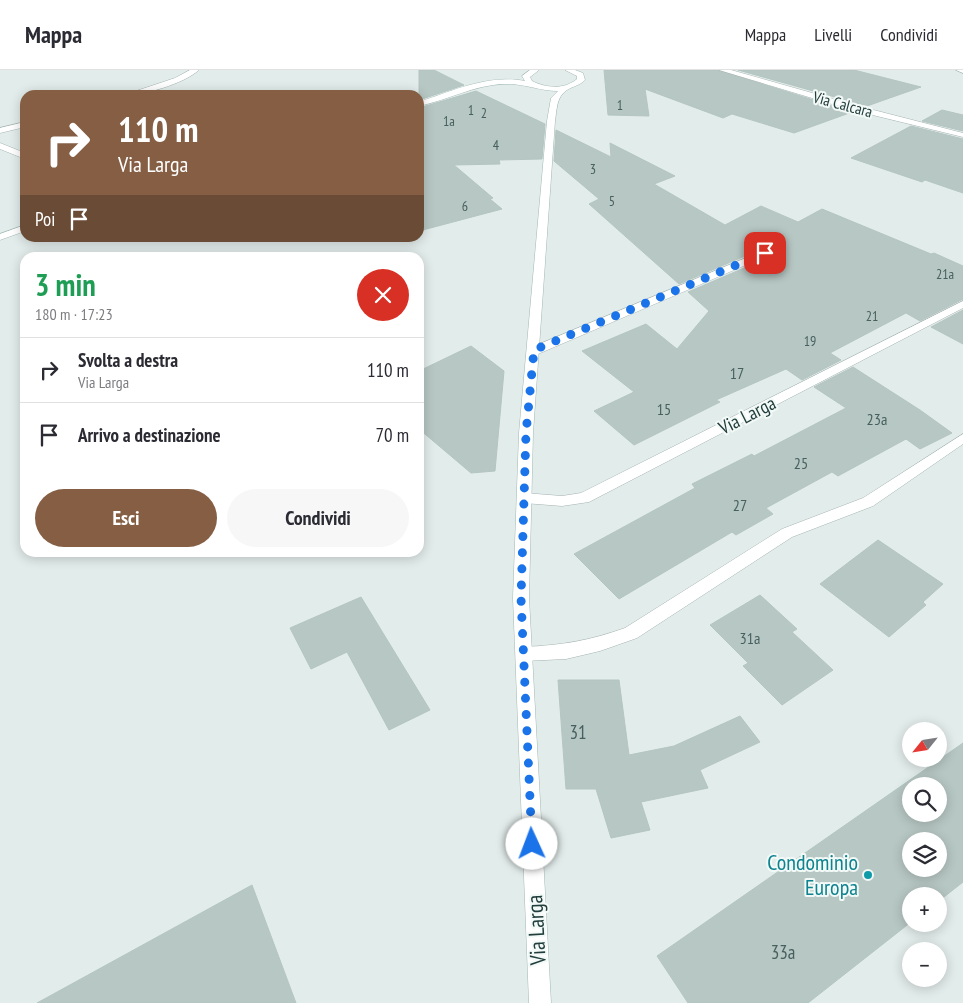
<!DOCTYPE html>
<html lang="it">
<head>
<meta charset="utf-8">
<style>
  body { margin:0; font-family:"PT Sans Narrow",sans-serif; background:#f7f7f7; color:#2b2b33; height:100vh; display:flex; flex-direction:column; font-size:19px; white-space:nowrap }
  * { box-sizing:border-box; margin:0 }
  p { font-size:16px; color:#7c7c81 }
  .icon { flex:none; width:28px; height:28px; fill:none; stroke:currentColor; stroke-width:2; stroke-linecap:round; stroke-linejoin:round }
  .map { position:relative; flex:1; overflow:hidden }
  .panel { position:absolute; left:20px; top:182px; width:404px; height:305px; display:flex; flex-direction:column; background:#fff; border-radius:15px; box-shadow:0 2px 12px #0003 }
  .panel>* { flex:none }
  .hud { position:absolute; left:20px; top:20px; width:404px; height:152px; border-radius:15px; box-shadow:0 2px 12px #0003; background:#855e44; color:#fff; overflow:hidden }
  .needle { width:32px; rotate:240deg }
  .tools { position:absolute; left:902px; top:652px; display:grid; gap:10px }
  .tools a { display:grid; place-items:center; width:45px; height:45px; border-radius:50%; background:#fff; box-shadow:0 2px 12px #0003; font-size:25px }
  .pin { position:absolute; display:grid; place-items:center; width:42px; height:42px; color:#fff; margin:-21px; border-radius:10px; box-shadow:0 2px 8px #0006 }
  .me { position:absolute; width:55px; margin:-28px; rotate:358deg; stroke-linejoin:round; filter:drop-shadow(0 0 4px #0008) }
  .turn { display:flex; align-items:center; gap:18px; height:105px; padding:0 15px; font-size:22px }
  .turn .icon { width:65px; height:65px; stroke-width:2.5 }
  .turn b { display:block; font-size:35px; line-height:42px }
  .then { display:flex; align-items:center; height:48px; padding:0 15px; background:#0003; gap:10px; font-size:19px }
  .round { display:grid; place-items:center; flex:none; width:52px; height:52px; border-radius:26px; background:#f7f7f7 }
  .headline { display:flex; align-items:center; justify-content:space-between; height:85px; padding:0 15px }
  h1 { font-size:30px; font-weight:700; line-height:38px; color:#1e9e55 }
  .button { display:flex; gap:10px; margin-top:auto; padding:10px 15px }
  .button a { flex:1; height:58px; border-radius:30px; background:#855e44; color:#fff; font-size:20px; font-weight:700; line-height:58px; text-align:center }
  .button a+a { background:#f7f7f7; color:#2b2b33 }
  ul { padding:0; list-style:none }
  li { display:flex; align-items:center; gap:15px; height:65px; padding:0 15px; border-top:1px solid #e1e1e2 }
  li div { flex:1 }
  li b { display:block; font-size:19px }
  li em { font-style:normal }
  header { display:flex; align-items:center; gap:30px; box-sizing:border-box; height:70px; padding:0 25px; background:#fff; border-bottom:1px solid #e1e1e2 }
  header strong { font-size:24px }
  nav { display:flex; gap:28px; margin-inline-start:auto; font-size:18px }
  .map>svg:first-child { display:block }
  .building { fill:#b7c7c3; stroke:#b4c6c2; fill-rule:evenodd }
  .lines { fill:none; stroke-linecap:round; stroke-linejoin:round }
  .street-casing { stroke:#a5b4b2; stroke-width:1 }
  .secondary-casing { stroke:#a0b8b4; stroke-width:1 }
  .street { fill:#fff; fill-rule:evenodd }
  .secondary { fill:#fff; fill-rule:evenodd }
  .route { stroke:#1a73e8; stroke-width:9; stroke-dasharray:0 16.2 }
  .culture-dot { fill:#0f9aa8; stroke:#f2f9f7; stroke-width:2 }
  .labels { text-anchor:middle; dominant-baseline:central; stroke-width:4; stroke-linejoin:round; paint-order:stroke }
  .far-number-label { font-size:14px; fill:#47605e }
  .far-street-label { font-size:16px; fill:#223e3c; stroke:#f2f9f7 }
  .number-label { font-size:16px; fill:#47605e }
  .street-label { font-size:19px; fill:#223e3c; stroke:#f2f9f7 }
  .near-number-label { font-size:19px; fill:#47605e }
  .near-culture-label { font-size:22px; fill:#0d838f; stroke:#f2f9f7; text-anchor:end }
  .near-street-label { font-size:22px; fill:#223e3c; stroke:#f2f9f7 }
</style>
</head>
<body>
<header>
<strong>Mappa</strong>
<nav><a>Mappa</a><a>Livelli</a><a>Condividi</a></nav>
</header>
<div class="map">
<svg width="963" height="933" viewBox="0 0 963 933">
  <rect width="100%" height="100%" fill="#e2ecea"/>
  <!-- building -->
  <g class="building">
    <path d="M419,0H434L464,15L419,30Z"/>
    <path d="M604,0H717L852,42L794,63L732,44L723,48L645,19L649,46L608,45Z"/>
    <path d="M738,0H854L921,17L867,36Z"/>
    <path d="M476,21L545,54L542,89L499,90L500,94L454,95L493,128L490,129L502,139L419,161V38Z"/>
    <path d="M942,40L963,45V61L922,51Z"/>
    <path d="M911,56L963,69V123L925,110L922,112L851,88Z"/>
    <path d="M556,60L611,87L610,73L675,106L654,114L725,155L761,136L798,152L822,139L931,184L934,183L963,196V229L920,251L906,243L830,283L841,290L802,310L786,299L716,330L720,332L634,375L594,341L634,322L582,281L646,254L677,279L709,241L688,222L770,187L772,182L764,178L679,214L589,134L599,129L554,91Z"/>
    <path d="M963,240V274L931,257Z"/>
    <path d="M471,276L504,301L495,401L471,403L419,359V301Z"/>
    <path d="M853,297L920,340L952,363L920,379L906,369L838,406L832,402L766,438L773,444L736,465L732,462L619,529L574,484L695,418L692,414L752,384L754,386L846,338L814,317Z"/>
    <path d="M878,470L943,514L923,532L926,535L889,567L820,514Z"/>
    <path d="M760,525L797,559L792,562L833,600L782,635L743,596L748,593L710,555Z"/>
    <path d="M361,527L430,640L389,660L347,582L311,599L290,558Z"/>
    <path d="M558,610H619L629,685L674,676L740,646L760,672L700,700L708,718L641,732L650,760L611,768L596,719H566Z"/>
    <path d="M963,673V812L939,831V826H911V852L808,933H688L657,886ZM911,716H939V744H911ZM911,771H939V799H911Z"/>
    <path d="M252,815L296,933H37Z"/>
  </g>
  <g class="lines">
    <!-- street casing -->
    <g class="street-casing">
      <g id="street">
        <path d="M190,0H199C183,14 145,25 124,25L175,8Z"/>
        <path d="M719,0H731L858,36L963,63V67L852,40Z"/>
        <path d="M956,0H963V3Z"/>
        <path d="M25,52V57L0,63V58Z"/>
        <path d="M0,73L25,83V89L0,79Z"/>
        <path d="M765,180L770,183L769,185L538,284L534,285L528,281L530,278Z"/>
        <path d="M963,231V238L589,432L562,436L524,433L519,432L517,428L519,424L524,423L562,426L581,423Z"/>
        <path d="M963,364V374L873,436L792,467L637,568L600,581L566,589L524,591L518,589L516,584L518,579L524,577C563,575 588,571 625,558L782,459L863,428Z"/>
      </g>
    </g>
    <!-- secondary casing -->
    <g class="secondary-casing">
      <g id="secondary">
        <path d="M530,0H539L530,7L532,11C546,18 564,20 577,9V6L565,0H575L583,3L585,10C579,16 573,16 567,20C556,27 557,40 555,51L533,363L529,528L551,933H529L513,528L519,363L547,51L551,28L558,21C540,21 523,13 504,14C474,15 448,30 419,36V32C452,21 489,4 525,11L522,6Z"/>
        <path d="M25,155V161L0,170V164Z"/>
      </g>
    </g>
    <!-- street -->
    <use href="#street" class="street"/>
    <!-- secondary -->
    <use href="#secondary" class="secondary"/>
  </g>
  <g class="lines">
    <!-- route -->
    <path class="route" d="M532,774L521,528L526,363L534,280L765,183"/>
  </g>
  <!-- markers -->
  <circle class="culture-dot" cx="868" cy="805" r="5"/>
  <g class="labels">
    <!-- far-number labels -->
    <g class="far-number-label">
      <text x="620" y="35">1</text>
      <text x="471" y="40">1</text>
      <text x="484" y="43">2</text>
      <text x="449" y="51">1a</text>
      <text x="496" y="75">4</text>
      <text x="593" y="99">3</text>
      <text x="612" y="131">5</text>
      <text x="465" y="136">6</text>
      <text x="945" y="204">21a</text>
      <text x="872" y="246">21</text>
      <text x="810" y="271">19</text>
    </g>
    <!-- far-street labels -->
    <g class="far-street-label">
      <text transform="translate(843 34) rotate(15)">Via Calcara</text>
    </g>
    <!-- number labels -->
    <g class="number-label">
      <text x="737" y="303">17</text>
      <text x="664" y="339">15</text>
      <text x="877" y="349">23a</text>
      <text x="801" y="393">25</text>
      <text x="740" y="435">27</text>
      <text x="750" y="568">31a</text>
    </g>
    <!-- street labels -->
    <g class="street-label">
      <text transform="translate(747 345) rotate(-27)">Via Larga</text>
    </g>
    <!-- near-number labels -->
    <g class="near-number-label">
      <text x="578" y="662">31</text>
      <text x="783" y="882">33a</text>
    </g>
    <!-- near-culture labels -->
    <g class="near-culture-label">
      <text x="858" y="792">Condominio<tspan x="858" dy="25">Europa</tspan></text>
    </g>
    <!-- near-street labels -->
    <g class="near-street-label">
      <text transform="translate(536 860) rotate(-93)">Via Larga</text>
    </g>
  </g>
</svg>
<div class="tools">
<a><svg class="needle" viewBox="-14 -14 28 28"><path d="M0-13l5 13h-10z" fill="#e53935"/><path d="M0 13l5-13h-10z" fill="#7c7c81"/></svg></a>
<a><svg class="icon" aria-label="search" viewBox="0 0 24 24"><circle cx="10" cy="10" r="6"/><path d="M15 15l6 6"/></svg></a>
<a><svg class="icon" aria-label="layers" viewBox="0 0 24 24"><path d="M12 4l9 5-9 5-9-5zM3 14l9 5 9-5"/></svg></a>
<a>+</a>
<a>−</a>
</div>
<div class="pin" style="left:765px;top:183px;background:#d93025"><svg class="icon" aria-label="arrive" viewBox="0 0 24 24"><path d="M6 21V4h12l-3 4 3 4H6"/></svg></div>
<svg class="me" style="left:532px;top:774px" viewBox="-20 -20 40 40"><circle r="19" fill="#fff"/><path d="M0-13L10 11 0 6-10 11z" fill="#1a73e8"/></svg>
<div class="hud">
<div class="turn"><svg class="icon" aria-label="right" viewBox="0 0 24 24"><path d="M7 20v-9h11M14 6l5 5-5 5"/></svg><div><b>110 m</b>Via Larga</div></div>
<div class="then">Poi<svg class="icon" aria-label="arrive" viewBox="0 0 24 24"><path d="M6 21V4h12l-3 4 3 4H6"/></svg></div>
</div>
<section class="panel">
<div class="headline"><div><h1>3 min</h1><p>180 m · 17:23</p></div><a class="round" style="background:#d93025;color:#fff"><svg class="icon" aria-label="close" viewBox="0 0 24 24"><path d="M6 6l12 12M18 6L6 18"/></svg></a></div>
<ul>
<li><svg class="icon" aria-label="right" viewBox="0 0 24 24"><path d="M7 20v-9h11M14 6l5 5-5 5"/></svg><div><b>Svolta a destra</b><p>Via Larga</p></div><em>110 m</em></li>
<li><svg class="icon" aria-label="arrive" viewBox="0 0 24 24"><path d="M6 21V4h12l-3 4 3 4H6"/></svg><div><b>Arrivo a destinazione</b></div><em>70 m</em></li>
</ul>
<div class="button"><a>Esci</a><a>Condividi</a></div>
</section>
</div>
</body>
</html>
